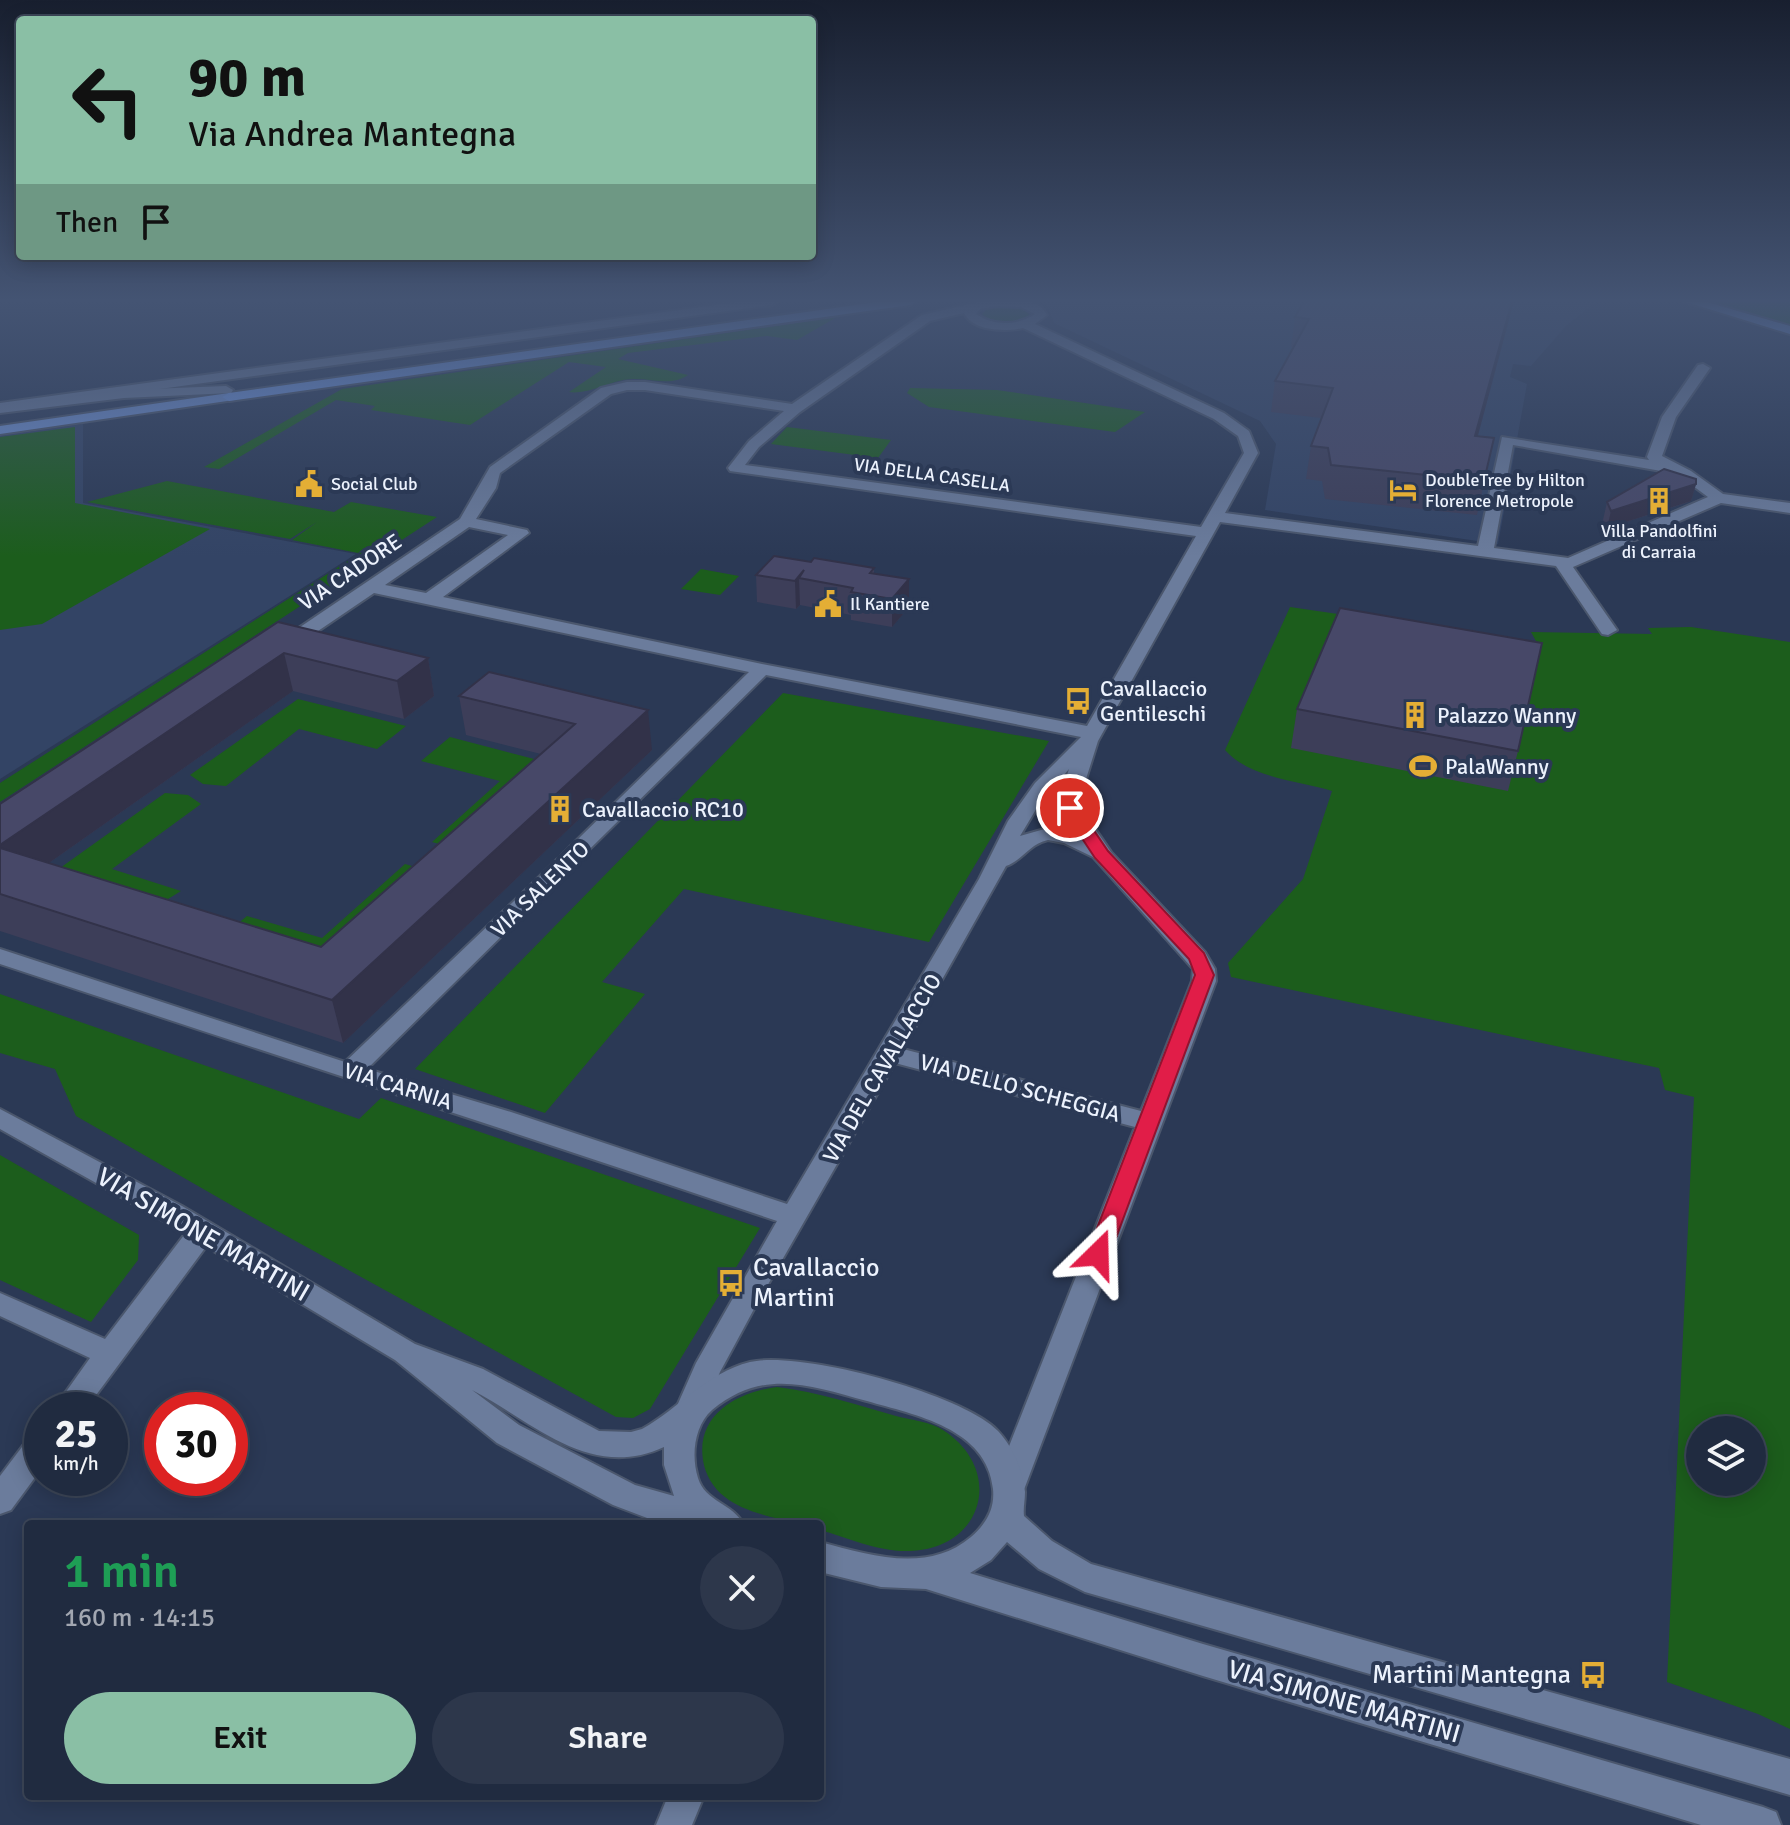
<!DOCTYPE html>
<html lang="en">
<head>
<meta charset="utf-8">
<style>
  body { margin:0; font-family:Signika,sans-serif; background:#2d374b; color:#f1f3f6; height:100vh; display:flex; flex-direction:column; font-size:30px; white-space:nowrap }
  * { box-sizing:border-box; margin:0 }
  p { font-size:26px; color:#a2a7b1 }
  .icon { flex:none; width:44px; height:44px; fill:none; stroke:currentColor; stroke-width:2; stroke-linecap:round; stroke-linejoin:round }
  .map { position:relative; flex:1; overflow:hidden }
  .side { position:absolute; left:24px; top:1520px; width:800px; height:280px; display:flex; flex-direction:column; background:#202b40; border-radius:8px; box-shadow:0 4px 20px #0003,0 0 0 2px #3d4759 }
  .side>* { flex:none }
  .top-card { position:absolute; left:16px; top:16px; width:800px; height:244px; border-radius:8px; box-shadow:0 4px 20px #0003,0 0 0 2px #3d4759; background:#8abfa5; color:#111; overflow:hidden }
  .buttons { position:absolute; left:1686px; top:1416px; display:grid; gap:16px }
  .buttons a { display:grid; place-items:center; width:80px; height:80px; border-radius:50%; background:#202b40; box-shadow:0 4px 20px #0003,0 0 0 2px #3d4759; font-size:40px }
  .speed { position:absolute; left:24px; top:1392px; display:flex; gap:16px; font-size:40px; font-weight:700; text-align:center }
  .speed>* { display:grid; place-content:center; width:104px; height:104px; border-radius:50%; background:#202b40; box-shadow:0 4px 20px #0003,0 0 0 2px #3d4759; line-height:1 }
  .speed small { font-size:20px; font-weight:400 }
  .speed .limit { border:12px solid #d22; background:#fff; color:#111 }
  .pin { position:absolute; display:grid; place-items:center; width:68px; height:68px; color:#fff; margin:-34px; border:4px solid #fff; border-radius:50%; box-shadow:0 2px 8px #0007 }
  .me { position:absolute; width:88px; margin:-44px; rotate:22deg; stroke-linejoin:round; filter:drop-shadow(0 0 6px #0008) }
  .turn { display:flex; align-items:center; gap:28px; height:168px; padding:0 40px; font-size:36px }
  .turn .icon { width:104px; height:104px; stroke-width:2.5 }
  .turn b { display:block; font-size:56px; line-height:68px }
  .then { display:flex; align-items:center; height:76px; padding:0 40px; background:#0003; gap:16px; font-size:30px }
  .round { display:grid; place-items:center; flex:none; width:84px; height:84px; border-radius:42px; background:#2d374b }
  .overview { display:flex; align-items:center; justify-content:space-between; height:136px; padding:0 40px }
  h1 { font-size:48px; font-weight:600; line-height:60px; color:#1e9e55 }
  .button { display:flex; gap:16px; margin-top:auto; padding:16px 40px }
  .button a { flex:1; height:92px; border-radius:48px; background:#8abfa5; color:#111; font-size:32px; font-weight:600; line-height:92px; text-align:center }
  .button a+a { background:#2d374b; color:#f1f3f6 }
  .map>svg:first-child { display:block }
  .built { fill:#334465 }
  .green { fill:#1c5d1c; fill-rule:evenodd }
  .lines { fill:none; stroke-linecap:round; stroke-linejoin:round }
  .minor-casing { stroke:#4b576d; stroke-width:4 }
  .tertiary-casing { stroke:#4b576d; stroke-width:4 }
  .primary-casing { stroke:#4b576d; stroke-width:4 }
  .trunk-casing { stroke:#4b576d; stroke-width:4 }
  .minor { fill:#6b7c9c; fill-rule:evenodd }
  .tertiary { fill:#6b7c9c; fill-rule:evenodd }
  .primary { fill:#7092d4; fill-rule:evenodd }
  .trunk { fill:#729ae7; fill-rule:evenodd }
  .wall { fill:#3d3e59 }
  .shaded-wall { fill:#323249 }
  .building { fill:#474868; stroke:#323249; stroke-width:2 }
  .route { fill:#e11d48; stroke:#92132f; stroke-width:2 }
  .labels { text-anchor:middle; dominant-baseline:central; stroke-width:8; stroke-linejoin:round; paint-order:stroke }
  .far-street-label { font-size:18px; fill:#ecf2fd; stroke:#2b3955 }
  .far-poi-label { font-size:18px; fill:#ecf2fd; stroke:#2b3955; text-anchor:start }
  .street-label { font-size:22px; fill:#ecf2fd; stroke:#2b3955 }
  .poi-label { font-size:22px; fill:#ecf2fd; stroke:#2b3955; text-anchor:start }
  .near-street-label { font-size:26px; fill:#ecf2fd; stroke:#2b3955 }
  .near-poi-label { font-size:26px; fill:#ecf2fd; stroke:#2b3955; text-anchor:start }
</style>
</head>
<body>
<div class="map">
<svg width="1790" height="1825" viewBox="0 0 1790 1825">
  <rect width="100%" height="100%" fill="#2b3955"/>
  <!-- built -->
  <g class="built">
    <path d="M1045,301H1597L1566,326L1531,366L1513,364L1510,377L1527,384L1498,544L1265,510L1276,444L1260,421L1054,323Z"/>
    <path d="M83,424V503L356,554L0,779V436Z"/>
  </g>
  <!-- green -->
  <g class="green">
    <path d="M1707,301H1790V329Z"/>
    <path d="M1007,306L1022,308L1030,315C1016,325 994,325 982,314L987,309Z"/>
    <path d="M837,317L797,340L767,336L628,353L618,359L688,375C670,387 653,378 632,379C609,380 590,395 569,392L606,367L569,362L470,425L371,410L375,406L336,400L219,469L204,467L342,389Z"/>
    <path d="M910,388L997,390L1145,412L1115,432L929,407L907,393Z"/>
    <path d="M75,427V503L210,529L42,624L0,630V437Z"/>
    <path d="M787,427L891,440L878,458L771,444Z"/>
    <path d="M167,481L334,512L351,502L437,517L0,802V783L365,550L378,552L364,548L358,553L292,540L317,522L290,539L87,502Z"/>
    <path d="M701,569L739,576L720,595L681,589Z"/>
    <path d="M1290,607L1537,643L1531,632L1652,634L1648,628L1691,627L1790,642V1729L1758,1714L1667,1682L1694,1097L1665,1090L1659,1068L1231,977L1228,963L1303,879L1332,791C1297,780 1251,779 1225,750ZM1700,1430H1752V1482H1700Z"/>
    <path d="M783,693L1049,741L929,942L684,889L602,982L645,994L545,1113L415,1069Z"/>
    <path d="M298,699L406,726L377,749L299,729L226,786L203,784L190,775Z"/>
    <path d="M450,737L565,767L472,853L432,842L500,781L421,761Z"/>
    <path d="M165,793L188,795L201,804L112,869L181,891L134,920L39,883Z"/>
    <path d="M405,864L447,876L331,976L213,944L247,916L322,938Z"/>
    <path d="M0,994L359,1119L381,1098L760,1228L650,1409L633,1418L616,1417L261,1222L76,1116L55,1069L0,1053Z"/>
    <path d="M0,1155L139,1235L138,1260L91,1322L0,1280Z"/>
    <path d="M777,1387C818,1392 857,1405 896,1416C911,1420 931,1422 943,1430C1005,1470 984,1549 909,1551C879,1552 848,1538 820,1530V1524C795,1524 745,1514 725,1497C713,1488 705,1474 703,1460C696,1414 738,1392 777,1387Z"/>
  </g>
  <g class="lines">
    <!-- minor casing -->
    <g class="minor-casing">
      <g id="minor">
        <path d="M745,301H778L772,305L0,411V403Z"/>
        <path d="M983,301C1002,301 1037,294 1047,315L1035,324L1224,413L1249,431L1258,453L1225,513L1478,546L1502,437L1649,460L1647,457L1662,417L1698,365L1703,364L1710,368L1676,417L1662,456L1691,471L1723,494L1790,503V513L1721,503L1573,567L1617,630L1608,635L1602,634L1556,566L1220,522L1098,741L1080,798L1085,814L1111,852L1205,952L1215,969L1216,981L1025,1487L1020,1497L1009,1501L998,1497L993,1487L1135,1127L895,1063L754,1309L720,1372L699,1424L688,1428L677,1424L673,1415L696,1363L777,1221C519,1133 259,1050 0,964V949L345,1062L534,882L749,672L374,593L290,650H278L275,646L278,642L460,519L490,467L601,388L627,382H645L792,404L922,315ZM997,306L1021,307L1035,314C1017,326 993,326 976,314L980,309ZM964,313C973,331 1004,332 1023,328L1214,419L1238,436L1244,453L1201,527L745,465L759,447L800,412L930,321ZM627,390H645L784,411L749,441L728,468L730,471L1196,536L1087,726L762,664L443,597L529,533L527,530L476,519L496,488L500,473L611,394ZM1513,445L1667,472L1681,477L1708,497L1568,558L1494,548ZM469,527L508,535L426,593L385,585ZM766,675L1081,737L1035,783L1008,821L979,879L787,1204L511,1112L367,1069ZM1069,769C1059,799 1059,805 1075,833L1048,828L1020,836L1038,806ZM1048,840L1064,843L1093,857L1193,969L1192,981L1141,1111L903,1049L1006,866C1022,861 1029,844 1048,840Z"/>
        <path d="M201,1223L211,1226L215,1233L211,1240L85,1410H53L90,1358L0,1316V1293L105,1339L191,1226Z"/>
        <path d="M42,1431V1468L11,1510L0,1514V1476L31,1435Z"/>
        <path d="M668,1796H704L692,1825H656Z"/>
      </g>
    </g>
    <!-- tertiary casing -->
    <g class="tertiary-casing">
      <g id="tertiary">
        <path d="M226,386L233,390L231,393L124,398L0,413V405L124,390Z"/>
        <path d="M0,1109L182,1206L415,1344L483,1369L599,1431L631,1432L642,1429C680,1408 706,1373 750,1362C800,1350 963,1394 998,1431C1013,1447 1023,1471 1025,1492C1025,1500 1023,1509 1024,1516L1052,1541L1091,1564L1790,1759V1795L1085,1592L1039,1569L1007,1542L991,1560L970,1573L1203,1644L1763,1807L1776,1812L1781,1825H1701L1203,1676L926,1589L881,1587L820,1572V1542C870,1555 927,1574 971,1537C986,1524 995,1509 993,1489C987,1428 915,1415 867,1401C809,1385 763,1368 712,1410C694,1426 691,1456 698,1478C705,1502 734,1504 743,1524H673L655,1521L613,1505L497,1443L395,1360L162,1220L0,1129ZM472,1390C535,1423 590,1481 664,1447V1465L674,1496L635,1485L519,1425Z"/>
      </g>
    </g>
    <!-- primary casing -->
    <g class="primary-casing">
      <path id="primary" d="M229,393L236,397L234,400L0,434V426Z"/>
    </g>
    <!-- trunk casing -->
    <g class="trunk-casing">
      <g id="trunk">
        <path d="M884,301H916L910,305L229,401L222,397L229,393Z"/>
        <path d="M1683,301H1703L1790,326V334Z"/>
      </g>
    </g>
    <!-- minor -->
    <use href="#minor" class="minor"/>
    <!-- tertiary -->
    <use href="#tertiary" class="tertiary"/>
    <!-- primary -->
    <use href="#primary" class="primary"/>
    <!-- trunk -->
    <use href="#trunk" class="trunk"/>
  </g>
  <!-- wall -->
  <g class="wall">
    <path d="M1304,301H1514L1477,436L1494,438L1477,515L1325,499L1322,481L1306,479L1311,446L1321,418L1271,412L1275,381L1293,347H1291L1295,317Z"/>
    <path d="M1696,484L1691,501L1686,503L1607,528L1603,520L1607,502Z"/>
    <path d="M811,562L874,568V574L909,607L892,627L851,620V615L800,605L796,609L757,602L756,575Z"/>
    <path d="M278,622L428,658L434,696L404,719L293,691L49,863L321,947L541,754L466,735L459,696L489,672L652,750L343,1043L0,931V804Z"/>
    <path d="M1297,709L1518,751L1508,791L1291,748Z"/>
  </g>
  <!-- shaded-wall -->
  <g class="shaded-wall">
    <path d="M1512,301H1514L1469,469L1475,436Z"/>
    <path d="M1696,484L1691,501L1607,528L1611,511Z"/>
    <path d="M799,578L800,605L796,609L795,581Z"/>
    <path d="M909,579V607L892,627V599Z"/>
    <path d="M284,653L293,691L12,889L0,856V845Z"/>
    <path d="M428,658L434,696L404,719L397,681Z"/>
    <path d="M648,710L652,750L343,1043L332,1000Z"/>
  </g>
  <!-- building -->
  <g class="building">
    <path d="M1304,301H1512L1475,436L1494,438L1484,481L1331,465L1328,448L1311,446L1333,388L1275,381L1309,319L1295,317Z"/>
    <path d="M1664,469L1696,479V484L1611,511L1607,502Z"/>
    <path d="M774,556L811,562L814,558L874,568L870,573L909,579L892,599L851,592L853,588L799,578L804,570L795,581L756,575Z"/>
    <path d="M1340,608L1542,643L1518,751L1297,709Z"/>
    <path d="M278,622L428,658L397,681L284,653L0,845V804Z"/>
    <path d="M489,672L648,710L332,1000L0,894V848L321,947L575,724L459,696Z"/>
  </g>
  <!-- sky -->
  <linearGradient id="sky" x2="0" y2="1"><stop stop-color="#181f2f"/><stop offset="0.54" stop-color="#445473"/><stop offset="1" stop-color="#445473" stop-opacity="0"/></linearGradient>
  <rect width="1790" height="557" fill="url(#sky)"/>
  <!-- route -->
  <path class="route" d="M1070,803L1076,804L1108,851L1204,953L1214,975L1110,1254L1106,1261L1098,1263L1090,1261L1087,1254L1195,975L1189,959L1095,858L1062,808Z"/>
  <!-- icons -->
  <defs>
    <g id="civic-bare" transform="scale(2.16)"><path d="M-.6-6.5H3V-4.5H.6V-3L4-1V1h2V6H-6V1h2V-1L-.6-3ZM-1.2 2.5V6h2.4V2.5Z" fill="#e4ae35" stroke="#2b3955" stroke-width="2.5" paint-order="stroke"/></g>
    <g id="hotel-bare" transform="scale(2.16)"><path d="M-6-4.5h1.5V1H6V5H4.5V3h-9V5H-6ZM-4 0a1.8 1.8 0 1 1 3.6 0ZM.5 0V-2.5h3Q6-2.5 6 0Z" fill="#e4ae35" stroke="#2b3955" stroke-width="2.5" paint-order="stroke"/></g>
    <g id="building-bare" transform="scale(2.16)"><path d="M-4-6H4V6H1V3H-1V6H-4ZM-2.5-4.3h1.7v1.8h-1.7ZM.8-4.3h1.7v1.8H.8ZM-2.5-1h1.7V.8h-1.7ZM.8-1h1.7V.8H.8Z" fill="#e4ae35" stroke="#2b3955" stroke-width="2.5" paint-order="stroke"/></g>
    <g id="bus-bare" transform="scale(2.16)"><path d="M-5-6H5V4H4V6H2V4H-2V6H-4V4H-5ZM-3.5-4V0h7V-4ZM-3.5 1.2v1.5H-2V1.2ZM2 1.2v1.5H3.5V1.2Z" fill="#e4ae35" stroke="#2b3955" stroke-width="2.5" paint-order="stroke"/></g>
    <g id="stadium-bare" transform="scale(2.16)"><path d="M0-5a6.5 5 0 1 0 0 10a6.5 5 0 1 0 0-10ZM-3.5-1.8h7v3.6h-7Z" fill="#e4ae35" stroke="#2b3955" stroke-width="2.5" paint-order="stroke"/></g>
  </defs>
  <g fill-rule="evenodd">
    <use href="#civic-bare" x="309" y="484"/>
    <use href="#hotel-bare" x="1403" y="490"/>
    <use href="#building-bare" x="1659" y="501"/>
    <use href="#civic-bare" x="828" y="604"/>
    <use href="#bus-bare" x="1078" y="701"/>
    <use href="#building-bare" x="1415" y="715"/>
    <use href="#stadium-bare" x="1423" y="766"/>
    <use href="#building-bare" x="560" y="809"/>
    <use href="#bus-bare" x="731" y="1283"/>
    <use href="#bus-bare" x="1593" y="1675"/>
  </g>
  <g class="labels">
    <!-- far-street labels -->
    <g class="far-street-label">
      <text transform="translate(932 475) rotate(8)">VIA DELLA CASELLA</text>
    </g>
    <!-- far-poi labels -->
    <g class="far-poi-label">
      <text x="1425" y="480">DoubleTree by Hilton<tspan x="1425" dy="21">Florence Metropole</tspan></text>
      <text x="331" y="484">Social Club</text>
      <text x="1659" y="531" text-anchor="middle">Villa Pandolfini<tspan x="1659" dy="21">di Carraia</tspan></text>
      <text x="850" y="604">Il Kantiere</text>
    </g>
    <!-- street labels -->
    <g class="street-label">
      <text transform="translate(350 572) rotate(-34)">VIA CADORE</text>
      <text transform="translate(540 889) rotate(-44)">VIA SALENTO</text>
      <text transform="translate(882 1068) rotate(-60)">VIA DEL CAVALLACCIO</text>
      <text transform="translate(398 1086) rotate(17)">VIA CARNIA</text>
      <text transform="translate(1020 1088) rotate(15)">VIA DELLO SCHEGGIA</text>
    </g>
    <!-- poi labels -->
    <g class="poi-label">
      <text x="1100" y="688">Cavallaccio<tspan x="1100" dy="25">Gentileschi</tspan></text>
      <text x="1437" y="715">Palazzo Wanny</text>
      <text x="1445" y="766">PalaWanny</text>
      <text x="582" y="809">Cavallaccio RC10</text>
    </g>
    <!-- near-street labels -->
    <g class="near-street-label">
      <text transform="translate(203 1235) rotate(30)">VIA SIMONE MARTINI</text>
      <text transform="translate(1344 1702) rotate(16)">VIA SIMONE MARTINI</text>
    </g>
    <!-- near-poi labels -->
    <g class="near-poi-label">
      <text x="753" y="1268">Cavallaccio<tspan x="753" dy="30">Martini</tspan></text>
      <text x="1571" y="1675" text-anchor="end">Martini Mantegna</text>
    </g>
  </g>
</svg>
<div class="buttons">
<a><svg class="icon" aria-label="layers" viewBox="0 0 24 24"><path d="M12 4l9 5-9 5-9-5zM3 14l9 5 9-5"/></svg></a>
</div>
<div class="speed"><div>25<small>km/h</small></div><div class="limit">30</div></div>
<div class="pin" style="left:1070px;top:808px;background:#d93025"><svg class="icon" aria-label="arrive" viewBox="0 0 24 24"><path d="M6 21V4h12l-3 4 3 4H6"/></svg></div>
<svg class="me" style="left:1098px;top:1254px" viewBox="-20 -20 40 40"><path d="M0-17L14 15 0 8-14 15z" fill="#e11d48" stroke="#fff" stroke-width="4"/></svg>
<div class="top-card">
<div class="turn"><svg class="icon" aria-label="left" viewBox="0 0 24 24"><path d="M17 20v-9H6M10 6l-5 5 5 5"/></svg><div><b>90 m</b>Via Andrea Mantegna</div></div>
<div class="then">Then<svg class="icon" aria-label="arrive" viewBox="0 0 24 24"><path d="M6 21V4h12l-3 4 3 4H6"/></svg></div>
</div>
<section class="side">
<div class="overview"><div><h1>1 min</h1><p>160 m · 14:15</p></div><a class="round"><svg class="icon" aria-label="close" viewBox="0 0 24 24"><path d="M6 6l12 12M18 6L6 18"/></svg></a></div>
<div class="button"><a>Exit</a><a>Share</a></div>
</section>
</div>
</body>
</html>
